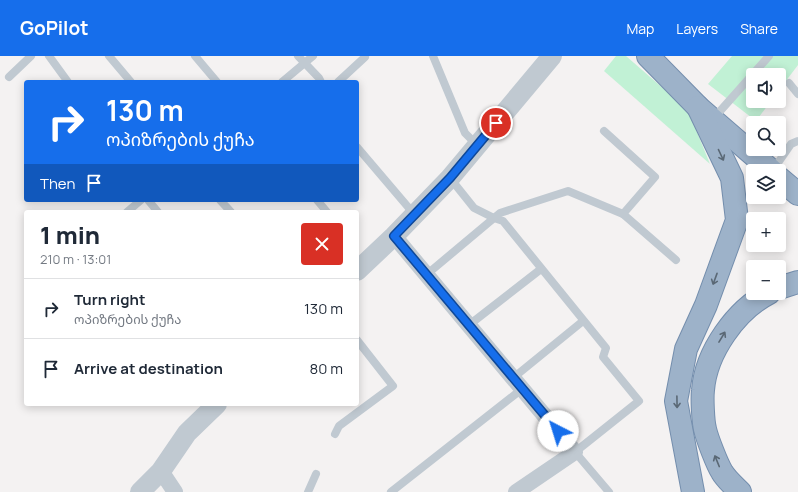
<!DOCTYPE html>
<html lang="en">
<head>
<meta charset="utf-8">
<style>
  body { margin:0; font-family:Manrope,"Noto Sans Georgian",sans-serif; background:#f6f6f7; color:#1f2937; height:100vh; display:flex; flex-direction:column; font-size:15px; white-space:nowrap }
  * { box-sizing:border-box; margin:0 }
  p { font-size:13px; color:#747a83 }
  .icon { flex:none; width:22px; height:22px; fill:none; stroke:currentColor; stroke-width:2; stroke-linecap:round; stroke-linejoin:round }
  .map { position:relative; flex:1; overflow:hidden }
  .sheet { position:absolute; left:24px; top:154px; width:335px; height:196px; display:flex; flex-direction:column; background:#fff; border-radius:4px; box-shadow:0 2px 10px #0003 }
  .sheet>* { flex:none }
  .guide { position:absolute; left:24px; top:24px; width:335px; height:122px; border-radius:4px; box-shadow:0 2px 10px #0003; background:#166eeb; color:#fff; overflow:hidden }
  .fabs { position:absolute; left:746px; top:12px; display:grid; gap:8px }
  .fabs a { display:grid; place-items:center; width:40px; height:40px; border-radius:4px; background:#fff; box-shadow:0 2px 10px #0003; font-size:20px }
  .pin { position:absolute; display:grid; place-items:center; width:34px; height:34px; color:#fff; margin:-17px; border:2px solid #fff; border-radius:50%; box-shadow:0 1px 4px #0007 }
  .me { position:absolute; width:44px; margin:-22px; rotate:320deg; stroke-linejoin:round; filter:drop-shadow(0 0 3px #0008) }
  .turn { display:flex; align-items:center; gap:14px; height:84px; padding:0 16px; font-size:18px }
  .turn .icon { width:52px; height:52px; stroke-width:2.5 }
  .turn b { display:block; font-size:28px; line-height:34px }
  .then { display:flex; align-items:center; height:38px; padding:0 16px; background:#0003; gap:8px; font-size:15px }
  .round { display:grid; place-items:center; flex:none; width:42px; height:42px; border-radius:4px; background:#f6f6f7 }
  .headline { display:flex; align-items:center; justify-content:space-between; height:68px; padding:0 16px }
  h1 { font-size:24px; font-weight:800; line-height:30px }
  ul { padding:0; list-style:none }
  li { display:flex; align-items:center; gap:12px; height:60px; padding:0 16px; border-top:1px solid #e0e1e3 }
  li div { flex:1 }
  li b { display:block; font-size:15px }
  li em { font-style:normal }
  header { display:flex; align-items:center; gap:24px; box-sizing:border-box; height:56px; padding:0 20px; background:#166eeb; color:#fff }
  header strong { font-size:19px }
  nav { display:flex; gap:22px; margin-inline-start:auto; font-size:14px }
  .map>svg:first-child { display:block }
  .green { fill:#c1f1d5 }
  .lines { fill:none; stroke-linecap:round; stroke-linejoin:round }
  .trunk-casing { stroke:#748ead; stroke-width:24 }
  .service { stroke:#c0c9d1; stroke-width:8 }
  .minor { stroke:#c0c9d1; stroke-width:16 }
  .tertiary { stroke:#c0c9d1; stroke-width:20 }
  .trunk { stroke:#9db2c9; stroke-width:22 }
  .oneway { stroke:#5a6875 }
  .route-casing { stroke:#0e4899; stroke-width:10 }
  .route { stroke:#166eeb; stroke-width:7 }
</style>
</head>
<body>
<header>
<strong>GoPilot</strong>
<nav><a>Map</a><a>Layers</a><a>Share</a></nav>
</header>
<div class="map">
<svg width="798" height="436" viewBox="0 0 798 436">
  <rect width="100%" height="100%" fill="#f4f2f2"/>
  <!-- green -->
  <g class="green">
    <path d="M616,0H626L688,54L710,108L604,15Z"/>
    <path d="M732,0H798V9L779,34V19H753V45H771L756,65L708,28Z"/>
  </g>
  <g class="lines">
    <!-- trunk casing -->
    <g class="trunk-casing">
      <g id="trunk">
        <path d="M648,0L698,51L772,115"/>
        <path d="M779,122L798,138"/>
        <path d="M779,232L798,226"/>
        <path d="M693,436L676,345L686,293L706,249L737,164L732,122L698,51"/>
        <path d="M740,436C734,430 726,423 722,416C717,408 707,382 705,373C703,365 702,342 703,334C706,296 736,254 769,237"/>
      </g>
    </g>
    <!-- service -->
    <g class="service">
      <path d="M49,0L68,26"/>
      <path d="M109,0L131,26"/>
      <path d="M195,0L217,26"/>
      <path d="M298,0L319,22L321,26"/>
      <path d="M433,0L465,77L477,89"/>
      <path d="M9,21L31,0"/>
      <path d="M282,26L313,0"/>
      <path d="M338,26L365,1"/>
      <path d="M789,27L798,38"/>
      <path d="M713,63L769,0"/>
      <path d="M604,75L655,121L623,158"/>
      <path d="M357,91L414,158"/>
      <path d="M773,114L791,88L798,85"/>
      <path d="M450,122L474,152L494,162L503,165L606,292L603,301L639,345L575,396L609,436"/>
      <path d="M148,144L158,156"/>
      <path d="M220,144L231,156"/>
      <path d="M317,144L327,156"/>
      <path d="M127,156L141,144"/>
      <path d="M426,219L500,157L568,135L623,158L676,204"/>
      <path d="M469,269L541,213"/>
      <path d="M513,322L583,265"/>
      <path d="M335,378L339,370L393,330L357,284"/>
      <path d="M308,436L316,418"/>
      <path d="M391,436L522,333"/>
    </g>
    <!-- minor -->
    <g class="minor">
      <path d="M394,180L575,396L516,436"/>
      <path d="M161,415L175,436"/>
    </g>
    <!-- tertiary -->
    <g class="tertiary">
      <path d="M357,215L394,180L450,122L552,0"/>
      <path d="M140,436L161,415L187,377L217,348"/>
    </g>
    <!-- trunk -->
    <use href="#trunk" class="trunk"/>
  </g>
  <!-- one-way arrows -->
  <defs><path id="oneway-shaft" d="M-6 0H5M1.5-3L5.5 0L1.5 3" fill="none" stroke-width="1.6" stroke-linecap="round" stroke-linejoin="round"/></defs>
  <g class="oneway">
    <use href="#oneway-shaft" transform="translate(721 99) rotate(65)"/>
    <use href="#oneway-shaft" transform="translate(715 223) rotate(110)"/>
    <use href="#oneway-shaft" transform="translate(722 281) rotate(-59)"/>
    <use href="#oneway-shaft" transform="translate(677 346) rotate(89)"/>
    <use href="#oneway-shaft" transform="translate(717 405) rotate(-112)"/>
  </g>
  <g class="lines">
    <!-- route casing -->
    <g class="route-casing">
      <path id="route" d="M496,67L450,122L394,180L558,375"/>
    </g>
    <!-- route -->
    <use href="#route" class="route"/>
  </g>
</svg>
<div class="fabs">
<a><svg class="icon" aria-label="sound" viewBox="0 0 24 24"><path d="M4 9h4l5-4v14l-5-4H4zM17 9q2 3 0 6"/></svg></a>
<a><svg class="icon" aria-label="search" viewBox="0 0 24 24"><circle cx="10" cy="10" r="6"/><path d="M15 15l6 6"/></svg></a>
<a><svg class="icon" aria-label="layers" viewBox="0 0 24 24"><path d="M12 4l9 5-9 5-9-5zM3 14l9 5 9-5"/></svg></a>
<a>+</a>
<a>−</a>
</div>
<div class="pin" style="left:496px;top:67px;background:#d93025"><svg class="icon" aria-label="arrive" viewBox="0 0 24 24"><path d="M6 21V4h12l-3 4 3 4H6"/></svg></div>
<svg class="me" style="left:558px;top:375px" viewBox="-20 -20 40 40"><circle r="19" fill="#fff"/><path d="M0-13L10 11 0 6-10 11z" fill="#166eeb"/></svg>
<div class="guide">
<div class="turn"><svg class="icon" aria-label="right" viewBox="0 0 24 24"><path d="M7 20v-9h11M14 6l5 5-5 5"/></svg><div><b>130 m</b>ოპიზრების ქუჩა</div></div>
<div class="then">Then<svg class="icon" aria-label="arrive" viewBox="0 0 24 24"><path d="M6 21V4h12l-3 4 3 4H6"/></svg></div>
</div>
<section class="sheet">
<div class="headline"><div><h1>1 min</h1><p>210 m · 13:01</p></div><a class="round" style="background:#d93025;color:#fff"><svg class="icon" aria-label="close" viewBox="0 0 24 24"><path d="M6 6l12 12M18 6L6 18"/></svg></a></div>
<ul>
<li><svg class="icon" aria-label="right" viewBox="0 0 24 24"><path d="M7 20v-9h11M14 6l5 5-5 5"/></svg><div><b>Turn right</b><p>ოპიზრების ქუჩა</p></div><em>130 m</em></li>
<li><svg class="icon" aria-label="arrive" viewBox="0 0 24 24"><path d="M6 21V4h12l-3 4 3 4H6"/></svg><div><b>Arrive at destination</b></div><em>80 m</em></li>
</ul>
</section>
</div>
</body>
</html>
